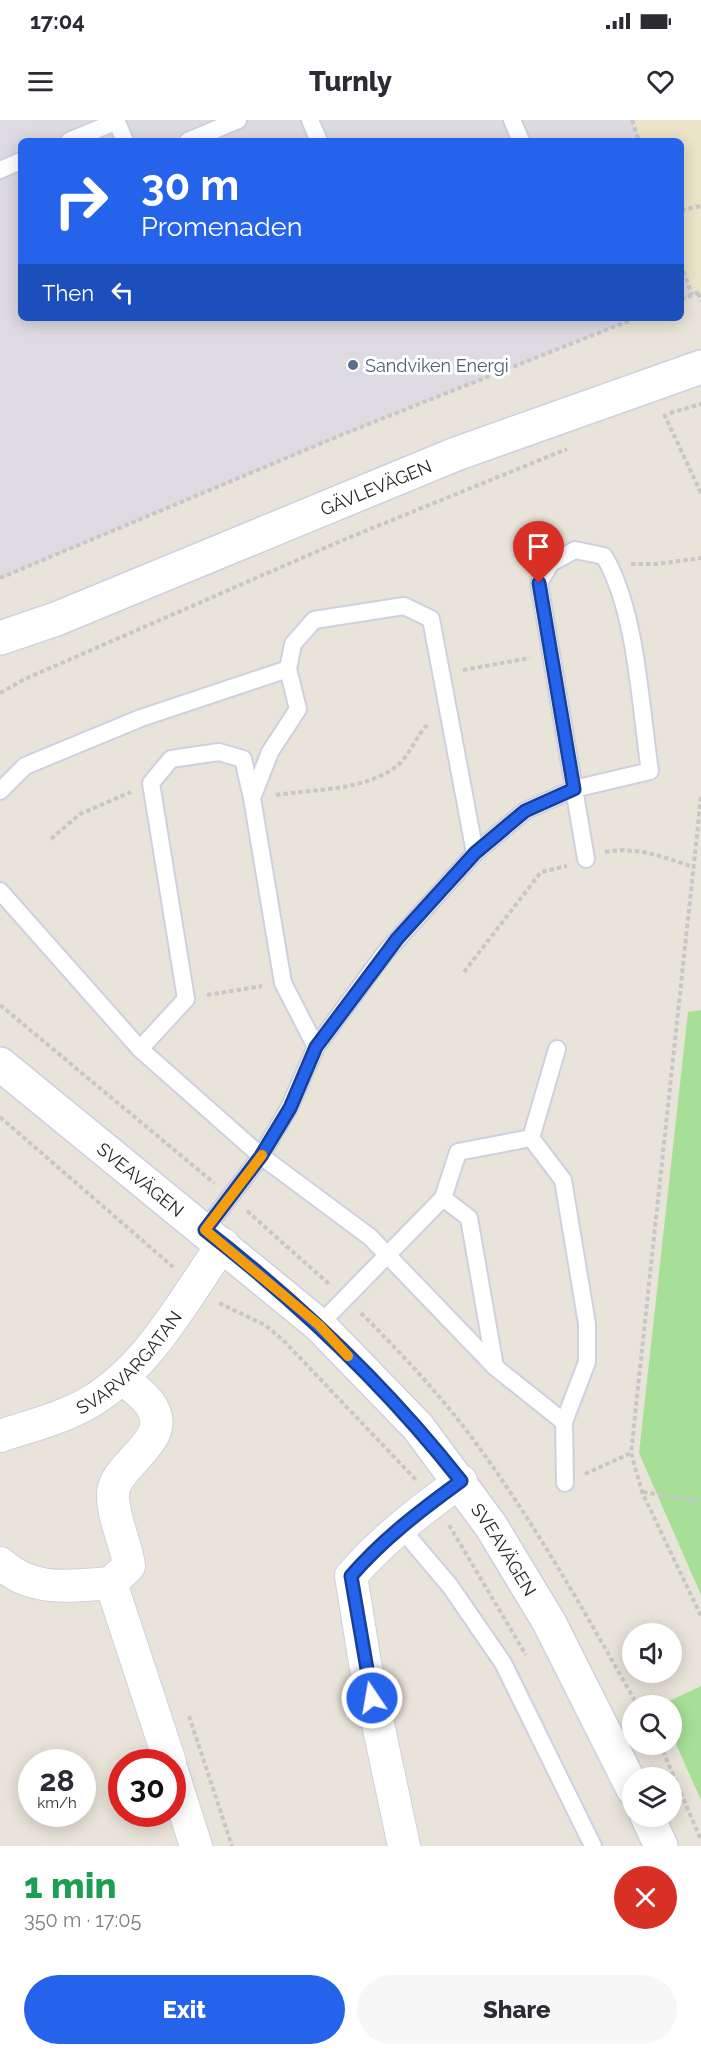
<!DOCTYPE html>
<html lang="en">
<head>
<meta charset="utf-8">
<style>
  body { margin:0; font-family:Raleway,sans-serif; background:#f7f7f7; color:#2b2b33; height:100vh; display:flex; flex-direction:column; font-size:22px; white-space:nowrap }
  * { box-sizing:border-box; margin:0 }
  p { font-size:20px; color:#7c7c81 }
  .icon { flex:none; width:33px; height:33px; fill:none; stroke:currentColor; stroke-width:2; stroke-linecap:round; stroke-linejoin:round }
  .map { position:relative; height:1726px; overflow:hidden }
  .drawer { display:flex; flex-direction:column; background:#fff; flex:1 }
  .drawer>* { flex:none }
  .hud { position:absolute; left:18px; top:18px; width:666px; height:183px; border-radius:9px; box-shadow:0 3px 15px #0003; background:#2563eb; color:#fff; overflow:hidden }
  .fabs { position:absolute; left:622px; top:1503px; display:grid; gap:12px }
  .fabs a { display:grid; place-items:center; width:60px; height:60px; border-radius:50%; background:#fff; box-shadow:0 3px 15px #0003; font-size:30px }
  .speed { position:absolute; left:18px; top:1629px; display:flex; gap:12px; font-size:30px; font-weight:700; text-align:center }
  .speed>* { display:grid; place-content:center; width:78px; height:78px; border-radius:50%; background:#fff; box-shadow:0 3px 15px #0003; line-height:1 }
  .speed small { font-size:15px; font-weight:400 }
  .speed .limit { border:9px solid #d22; background:#fff; color:#111 }
  .pin { position:absolute; display:grid; place-items:center; width:51px; height:51px; color:#fff; margin:-62px -26px; border-radius:50% 50% 50% 0; rotate:-45deg; box-shadow:0 0 6px #0007 }
  .pin .icon { rotate:45deg }
  .me { position:absolute; width:66px; margin:-33px; rotate:348deg; stroke-linejoin:round; filter:drop-shadow(0 0 4px #0008) }
  .turn { display:flex; align-items:center; gap:21px; height:126px; padding:0 24px; font-size:27px }
  .turn .icon { width:78px; height:78px; stroke-width:2.5 }
  .turn b { display:block; font-size:42px; line-height:51px }
  .then { display:flex; align-items:center; height:57px; padding:0 24px; background:#0003; gap:12px; font-size:22px }
  .round { display:grid; place-items:center; flex:none; width:63px; height:63px; border-radius:32px; background:#f7f7f7 }
  .summary { display:flex; align-items:center; justify-content:space-between; height:102px; padding:0 24px }
  h1 { font-size:36px; font-weight:800; line-height:45px; color:#1e9e55 }
  .primary-button { display:flex; gap:12px; margin-top:auto; padding:12px 24px }
  .primary-button a { flex:1; height:69px; border-radius:36px; background:#2563eb; color:#fff; font-size:24px; font-weight:800; line-height:69px; text-align:center }
  .primary-button a+a { background:#f7f7f7; color:#2b2b33 }
  .status { display:flex; justify-content:space-between; align-items:center; height:42px; padding:0 30px; background:#fff; direction:ltr }
  .status svg { height:16px; fill:currentColor }
  header { display:flex; justify-content:space-between; align-items:center; height:78px; padding:0 24px; background:#fff; font-size:27px; font-weight:800 }
  .map>svg:first-child { display:block }
  .industrial { fill:#dddae2 }
  .education { fill:#ebe4c8 }
  .green { fill:#a7df97 }
  .lines { fill:none; stroke-linecap:round; stroke-linejoin:round }
  .service-casing { stroke:#ced0e0; stroke-width:20 }
  .minor-casing { stroke:#ced0e0; stroke-width:34 }
  .secondary-casing { stroke:#ced0e0; stroke-width:36 }
  .path { stroke:#c7c7c7; stroke-width:4; stroke-dasharray:4.5 3; stroke-linecap:butt }
  .service { stroke:#fff; stroke-width:16 }
  .minor { stroke:#fff; stroke-width:32 }
  .secondary { stroke:#fff; stroke-width:33 }
  .route-casing { stroke:#184099; stroke-width:15 }
  .route { stroke:#2563eb; stroke-width:10 }
  .slow { stroke:#f59e0b; stroke-width:10 }
  .service-dot { fill:#5c6f8a; stroke:#fff; stroke-width:2 }
  .labels { text-anchor:middle; dominant-baseline:central; stroke-width:6; stroke-linejoin:round; paint-order:stroke }
  .service-label { font-size:18px; fill:#4e5e75; stroke:#fff; text-anchor:start }
  .street-label { font-size:18px; fill:#272727; stroke:#fff }
</style>
</head>
<body>
<div class="status"><b>17:04</b><svg viewBox="0 0 49 12"><path d="M0 12V9h3v3zM5 12V6h3v6zM10 12V3h3v9zM15 12V0h3v12zM26 1h20v11H26zM47 4h2v5h-2z"/></svg></div>
<header><svg class="icon" aria-label="menu" viewBox="0 0 24 24"><path d="M4 6h16M4 12h16M4 18h16"/></svg>Turnly<svg class="icon" aria-label="heart" viewBox="0 0 24 24"><path d="M12 20l-8-8c-3-5 5-10 8-4 3-6 11-1 8 4z"/></svg></header>
<div class="map">
<svg width="701" height="1726" viewBox="0 0 701 1726">
  <rect width="100%" height="100%" fill="#e9e4d9"/>
  <!-- industrial -->
  <g class="industrial">
    <path d="M0,0H632L639,21H21V198H636L346,313L0,458Z"/>
    <path d="M681,144L692,175L681,180Z"/>
  </g>
  <!-- education -->
  <path class="education" d="M632,0H701V171L692,175L681,144V21H639Z"/>
  <!-- green -->
  <g class="green">
    <path d="M701,890V1475L639,1333L688,892Z"/>
    <path d="M701,1566V1680L672,1615V1586L661,1585Z"/>
  </g>
  <g class="lines">
    <!-- service casing -->
    <g class="service-casing">
      <g id="service">
        <path d="M116,0L125,21"/>
        <path d="M310,0L319,21"/>
        <path d="M512,0L521,21"/>
        <path d="M69,21L117,1"/>
        <path d="M188,21L238,0"/>
        <path d="M0,50L21,41"/>
        <path d="M0,671L25,646L141,598L288,549"/>
        <path d="M0,771L140,929L261,1036L370,1117L495,1247L469,1098L443,1078"/>
        <path d="M316,927L283,863L252,678L270,632L298,589L288,549L293,524L314,500L404,486L431,499L475,733"/>
        <path d="M140,929L186,879L151,663L171,639L219,632L243,639L252,678"/>
        <path d="M531,1018L563,1060L587,1204V1242L564,1302L565,1363"/>
        <path d="M205,1110L261,1036L289,988L316,927L385,833L475,733L525,691L574,669L650,651C640,586 637,492 604,436L575,430L551,443L539,463L586,739"/>
        <path d="M319,1205L443,1078L458,1032L531,1018L557,929"/>
        <path d="M495,1247L564,1302"/>
        <path d="M400,1407L450,1466L503,1543L593,1726"/>
      </g>
    </g>
    <!-- minor casing -->
    <g class="minor-casing">
      <g id="minor">
        <path d="M123,1258C132,1267 144,1275 150,1284C176,1320 115,1343 113,1373C112,1397 126,1422 129,1446L111,1463L170,1642"/>
        <path id="s1" d="M0,1316C30,1306 63,1298 90,1282C150,1246 184,1179 223,1124"/>
        <path d="M0,1443C32,1473 71,1466 111,1463"/>
        <path d="M172,1651L196,1726"/>
        <path d="M404,1726L365,1543L351,1456C383,1419 421,1390 461,1361"/>
      </g>
    </g>
    <!-- secondary casing -->
    <g class="secondary-casing">
      <g id="secondary">
        <path id="s2" d="M0,518L56,499L456,334L701,247"/>
        <path id="s3" d="M0,944L319,1205L418,1307L491,1406L549,1502L633,1669"/>
        <path d="M647,1696L661,1726"/>
      </g>
    </g>
    <!-- path -->
    <g class="path">
      <path d="M632,0L639,21"/>
      <path d="M681,90L701,86"/>
      <path d="M681,144L692,175"/>
      <path d="M698,173L701,181"/>
      <path d="M681,180L701,171"/>
      <path d="M670,293L701,284"/>
      <path d="M664,294L701,373"/>
      <path d="M631,444H657L701,438"/>
      <path d="M0,458L346,313L636,198"/>
      <path d="M463,550L530,538"/>
      <path d="M0,573L25,559L343,420L567,329"/>
      <path d="M276,675C315,669 366,671 398,645C409,636 416,616 428,604"/>
      <path d="M701,677L631,1333L642,1372L701,1496"/>
      <path d="M51,719L80,694L131,672"/>
      <path d="M605,732C637,726 663,737 693,747"/>
      <path d="M464,852L541,752L567,746"/>
      <path d="M207,875L262,866"/>
      <path d="M0,885L214,1063"/>
      <path d="M0,997L173,1147"/>
      <path d="M247,1091L329,1164"/>
      <path d="M219,1183L265,1205L283,1220L416,1360"/>
      <path d="M361,1193C404,1236 446,1281 481,1330C540,1412 588,1498 638,1586"/>
      <path d="M585,1354L631,1333"/>
      <path d="M643,1372L701,1381"/>
      <path d="M449,1405L526,1535"/>
      <path d="M189,1596L232,1726"/>
      <path d="M660,1624L701,1720"/>
    </g>
    <!-- service -->
    <use href="#service" class="service"/>
    <!-- minor -->
    <use href="#minor" class="minor"/>
    <!-- secondary -->
    <use href="#secondary" class="secondary"/>
  </g>
  <g class="lines">
    <!-- route casing -->
    <g class="route-casing">
      <path id="route" d="M372,1578L351,1456C383,1419 421,1390 461,1361C387,1267 300,1184 205,1110L261,1036L290,988L316,927L397,819L475,733L525,691L574,669L539,463"/>
    </g>
    <!-- route -->
    <use href="#route" class="route"/>
    <!-- slow -->
    <path class="slow" d="M262,1035L205,1110L319,1205L348,1236"/>
  </g>
  <!-- markers -->
  <circle class="service-dot" cx="353" cy="245" r="6"/>
  <g class="labels">
    <!-- service labels -->
    <g class="service-label">
      <text x="365" y="245">Sandviken Energi</text>
    </g>
    <!-- street labels -->
    <g class="street-label">
      <text stroke="none"><textPath href="#s2" startOffset="405">GÄVLEVÄGEN</textPath></text>
      <text stroke="none"><textPath href="#s3" startOffset="182">SVEAVÄGEN</textPath></text>
      <text stroke="none"><textPath href="#s1" startOffset="152">SVARVARGATAN</textPath></text>
      <text stroke="none"><textPath href="#s3" startOffset="704">SVEAVÄGEN</textPath></text>
    </g>
  </g>
</svg>
<div class="fabs">
<a><svg class="icon" aria-label="sound" viewBox="0 0 24 24"><path d="M4 9h4l5-4v14l-5-4H4zM17 9q2 3 0 6"/></svg></a>
<a><svg class="icon" aria-label="search" viewBox="0 0 24 24"><circle cx="10" cy="10" r="6"/><path d="M15 15l6 6"/></svg></a>
<a><svg class="icon" aria-label="layers" viewBox="0 0 24 24"><path d="M12 4l9 5-9 5-9-5zM3 14l9 5 9-5"/></svg></a>
</div>
<div class="speed"><div>28<small>km/h</small></div><div class="limit">30</div></div>
<div class="pin" style="left:539px;top:463px;background:#d93025"><svg class="icon" aria-label="arrive" viewBox="0 0 24 24"><path d="M6 21V4h12l-3 4 3 4H6"/></svg></div>
<svg class="me" style="left:372px;top:1578px" viewBox="-20 -20 40 40"><circle r="17" fill="#2563eb" stroke="#fff" stroke-width="3"/><path d="M0-11L8 9 0 5-8 9z" fill="#fff"/></svg>
<div class="hud">
<div class="turn"><svg class="icon" aria-label="right" viewBox="0 0 24 24"><path d="M7 20v-9h11M14 6l5 5-5 5"/></svg><div><b>30 m</b>Promenaden</div></div>
<div class="then">Then<svg class="icon" aria-label="left" viewBox="0 0 24 24"><path d="M17 20v-9H6M10 6l-5 5 5 5"/></svg></div>
</div>
</div>
<section class="drawer">
<div class="summary"><div><h1>1 min</h1><p>350 m · 17:05</p></div><a class="round" style="background:#d93025;color:#fff"><svg class="icon" aria-label="close" viewBox="0 0 24 24"><path d="M6 6l12 12M18 6L6 18"/></svg></a></div>
<div class="primary-button"><a>Exit</a><a>Share</a></div>
</section>
</body>
</html>
